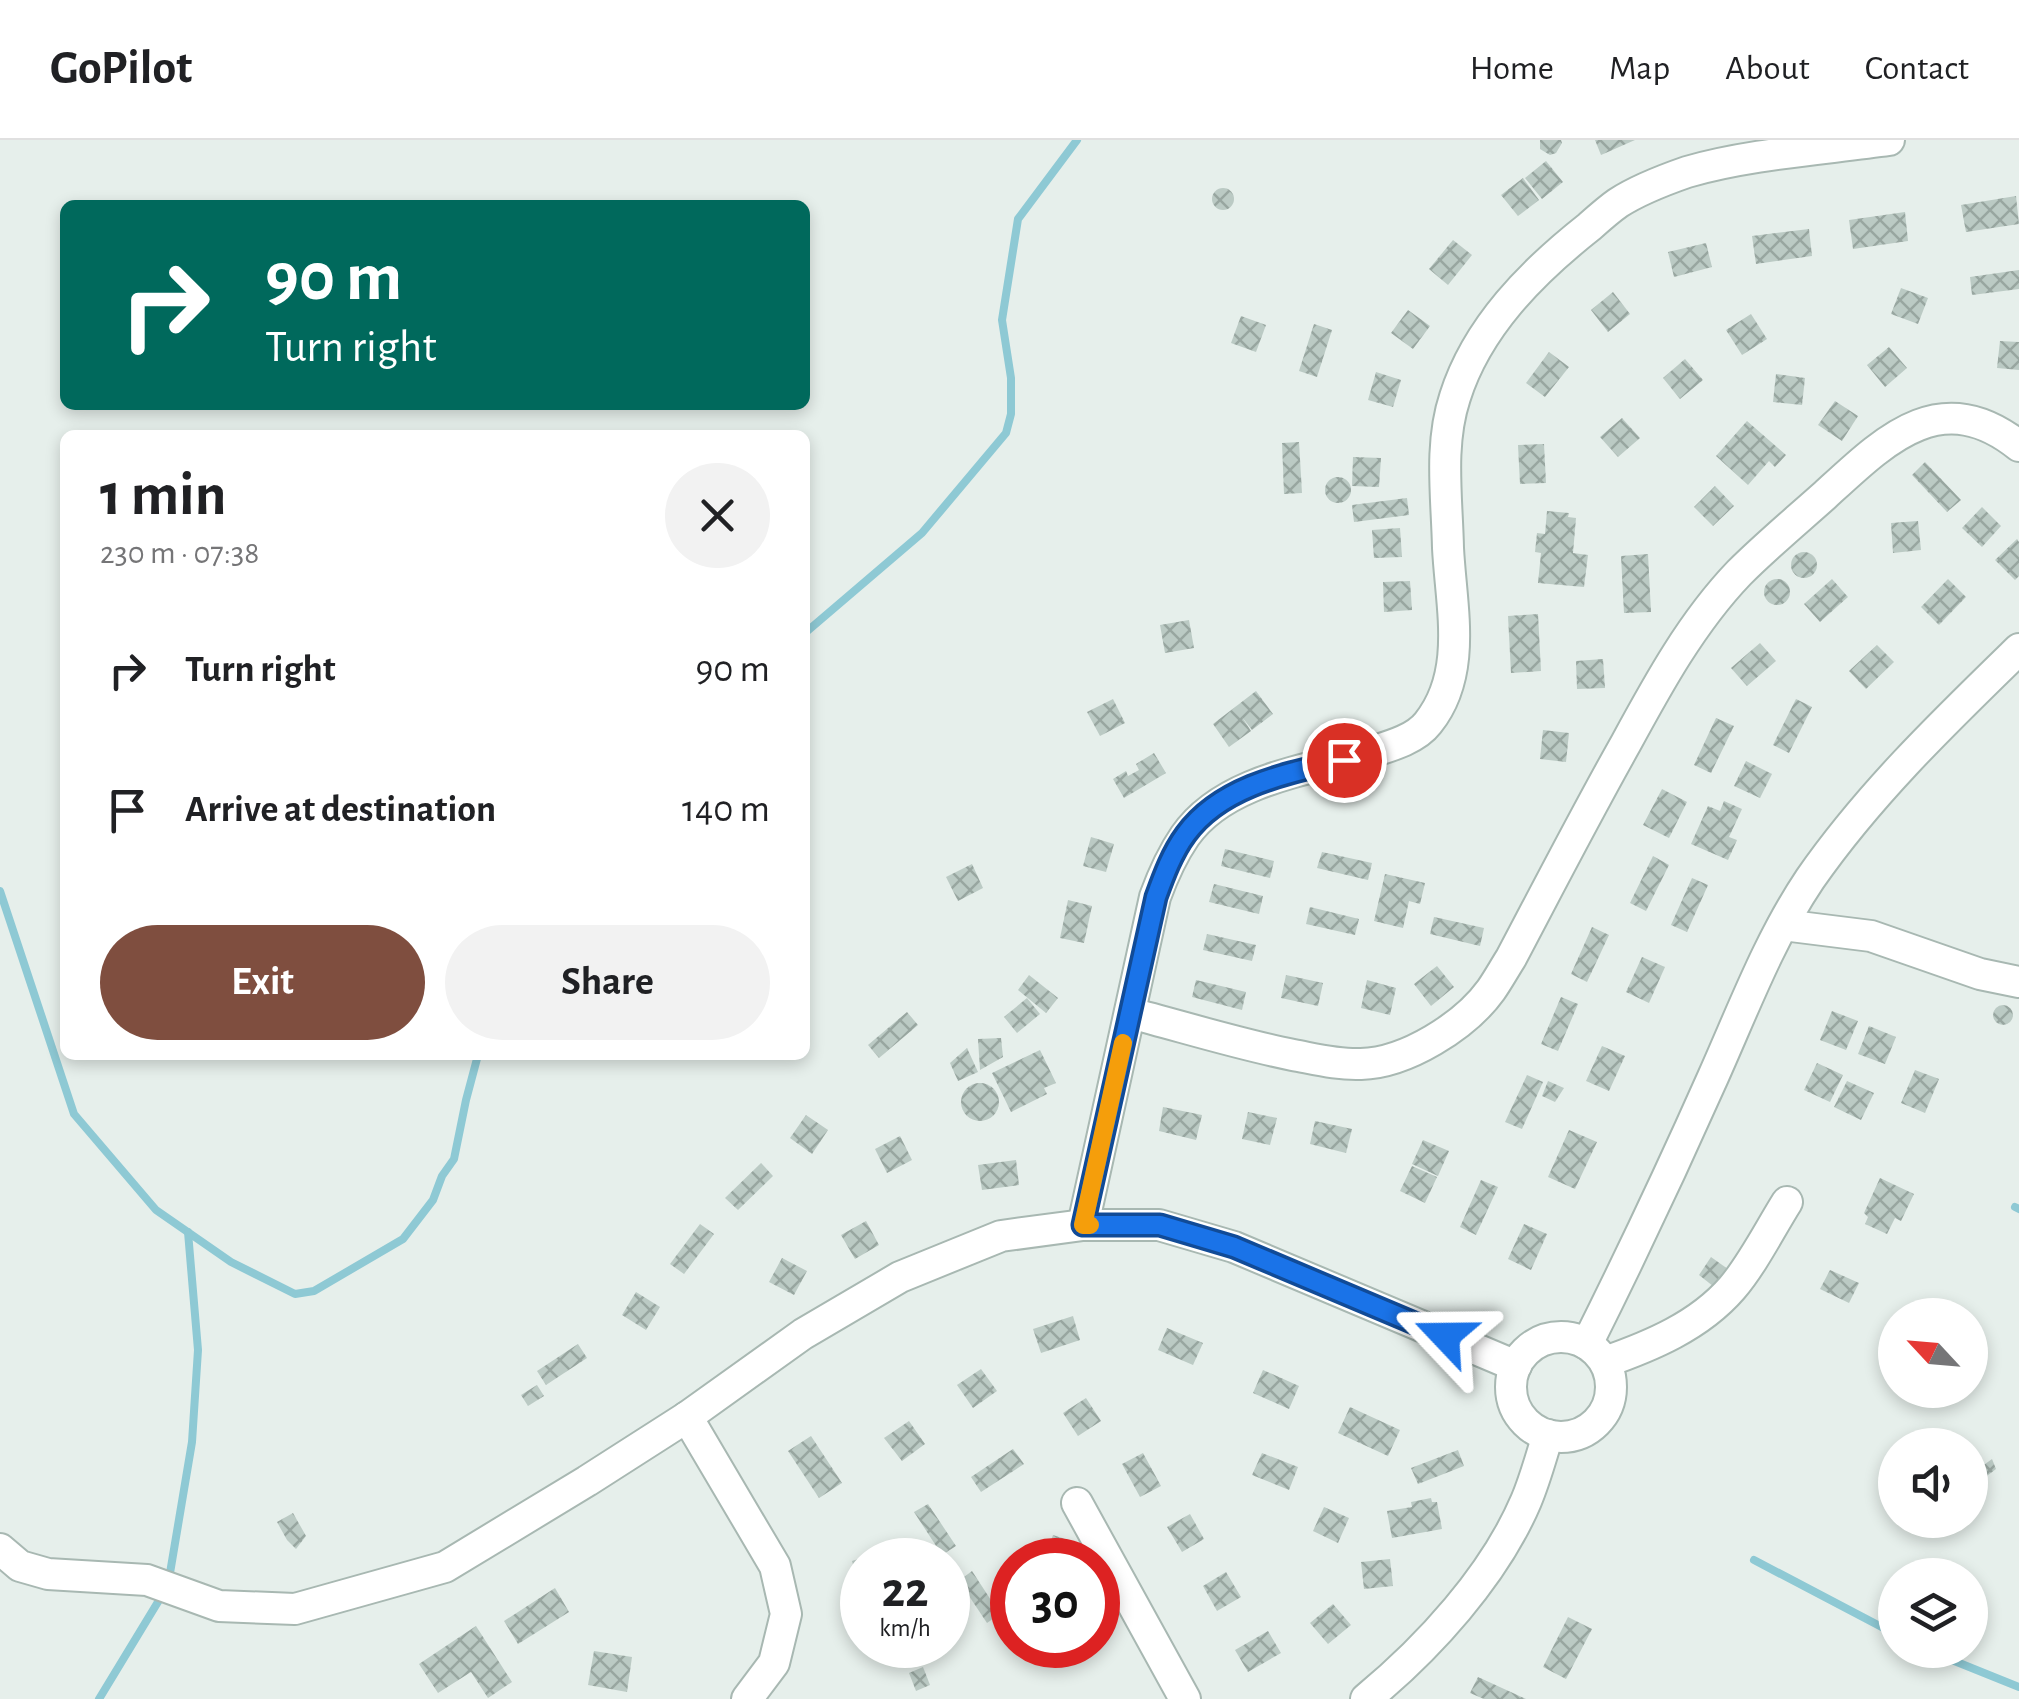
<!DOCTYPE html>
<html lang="en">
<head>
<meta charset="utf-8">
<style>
  body { margin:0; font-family:"Alegreya Sans",sans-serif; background:#f2f2f2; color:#202124; height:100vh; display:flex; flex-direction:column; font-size:38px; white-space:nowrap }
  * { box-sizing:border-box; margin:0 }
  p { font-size:32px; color:#757577 }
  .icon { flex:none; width:55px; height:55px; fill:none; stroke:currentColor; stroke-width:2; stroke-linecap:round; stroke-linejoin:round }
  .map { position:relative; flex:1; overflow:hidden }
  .panel { position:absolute; left:60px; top:290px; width:750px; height:630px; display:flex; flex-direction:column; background:#fff; border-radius:15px; box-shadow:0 5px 15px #0003 }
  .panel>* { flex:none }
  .banner { position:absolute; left:60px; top:60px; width:750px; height:210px; border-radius:15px; box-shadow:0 5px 15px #0003; background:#00695c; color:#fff; overflow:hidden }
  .needle { width:65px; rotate:296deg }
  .controls { position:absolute; left:1878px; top:1158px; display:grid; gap:20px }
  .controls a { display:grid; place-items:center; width:110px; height:110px; border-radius:50%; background:#fff; box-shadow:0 5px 15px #0003; font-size:50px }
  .speed { position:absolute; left:840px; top:1398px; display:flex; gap:20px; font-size:50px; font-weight:700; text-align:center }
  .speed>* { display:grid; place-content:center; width:130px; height:130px; border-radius:50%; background:#fff; box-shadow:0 5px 15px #0003; line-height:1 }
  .speed small { font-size:25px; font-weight:400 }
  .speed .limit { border:15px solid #d22; background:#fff; color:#111 }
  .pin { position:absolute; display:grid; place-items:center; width:85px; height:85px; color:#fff; margin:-42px; border:5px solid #fff; border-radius:50%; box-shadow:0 2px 10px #0007 }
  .me { position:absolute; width:110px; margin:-55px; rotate:293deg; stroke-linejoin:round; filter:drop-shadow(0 0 8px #0008) }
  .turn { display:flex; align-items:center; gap:35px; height:210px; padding:0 40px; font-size:45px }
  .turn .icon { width:130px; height:130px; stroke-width:2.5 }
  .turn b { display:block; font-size:70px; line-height:85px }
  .round { display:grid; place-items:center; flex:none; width:105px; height:105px; border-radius:52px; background:#f2f2f2 }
  .headline { display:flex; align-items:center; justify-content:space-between; height:170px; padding:0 40px }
  h1 { font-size:60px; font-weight:700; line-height:75px }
  .primary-button { display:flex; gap:20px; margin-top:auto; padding:20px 40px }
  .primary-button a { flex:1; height:115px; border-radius:60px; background:#7f4e3f; color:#fff; font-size:40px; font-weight:700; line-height:115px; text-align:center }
  .primary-button a+a { background:#f2f2f2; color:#202124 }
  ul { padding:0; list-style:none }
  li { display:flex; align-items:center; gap:30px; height:140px; padding:0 40px }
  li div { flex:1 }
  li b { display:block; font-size:38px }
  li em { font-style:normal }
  header { display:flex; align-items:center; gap:60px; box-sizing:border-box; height:140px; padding:0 50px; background:#fff; border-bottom:2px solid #e0e0e0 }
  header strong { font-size:48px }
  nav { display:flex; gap:55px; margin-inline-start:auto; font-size:35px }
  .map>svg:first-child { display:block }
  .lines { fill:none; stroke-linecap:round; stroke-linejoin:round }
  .stream { stroke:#8ec9d4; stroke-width:8 }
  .building { fill:url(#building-cross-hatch) }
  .minor-casing { stroke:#a8b8b2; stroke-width:34 }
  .tertiary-casing { stroke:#a8b8b2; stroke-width:34 }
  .minor { stroke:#fff; stroke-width:30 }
  .tertiary { stroke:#fff; stroke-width:30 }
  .route-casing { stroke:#114b97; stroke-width:25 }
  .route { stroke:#1a73e8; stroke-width:18 }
  .slow { stroke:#f59e0b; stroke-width:18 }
</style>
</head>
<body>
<header>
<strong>GoPilot</strong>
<nav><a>Home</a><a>Map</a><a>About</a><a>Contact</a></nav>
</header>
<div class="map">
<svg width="2019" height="1559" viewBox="0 0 2019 1559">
  <defs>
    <pattern id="building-cross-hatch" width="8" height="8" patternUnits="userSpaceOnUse" patternTransform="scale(2.5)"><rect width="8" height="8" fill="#bbcac4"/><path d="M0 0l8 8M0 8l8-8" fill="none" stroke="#98a6a0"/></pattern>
  </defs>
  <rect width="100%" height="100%" fill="#e6efeb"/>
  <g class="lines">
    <!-- stream -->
    <g class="stream">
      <path d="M805,493L922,393L1006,293L1011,274V238L1002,180L1018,79L1077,0"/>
      <path d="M0,751L74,974L156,1070L231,1122L295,1154L314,1151L403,1099L433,1060L442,1036L454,1019L466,960L478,915"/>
      <path d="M2015,1067L2019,1069"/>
      <path d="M1754,1420L1895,1494"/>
      <path d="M169,1439L192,1302L198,1210L188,1092"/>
      <path d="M1927,1510L2019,1547"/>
      <path d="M99,1559L164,1452"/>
    </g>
  </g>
  <!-- building -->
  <g class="building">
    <path d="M1540,0H1561L1562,3L1556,13L1550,15L1540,9Z"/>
    <path d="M1595,0H1635L1601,15Z"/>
    <path d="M1546,21L1563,42L1542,59L1525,38Z"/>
    <path d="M1523,38L1539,60L1518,76L1501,55Z"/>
    <circle cx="1223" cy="59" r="11"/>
    <path d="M2016,56L2019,84L1966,92L1961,65Z"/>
    <path d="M1905,72L1908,101L1853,109L1849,80Z"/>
    <path d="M1809,89L1812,116L1756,124L1752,96Z"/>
    <path d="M1453,100L1472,115L1448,145L1429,129Z"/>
    <path d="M1706,103L1712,127L1674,137L1668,112Z"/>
    <path d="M2019,130V149L1972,155L1970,137Z"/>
    <path d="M1901,148L1928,158L1918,184L1891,174Z"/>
    <path d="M1613,152L1630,174L1608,192L1591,170Z"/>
    <path d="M1408,170L1430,186L1413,209L1391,193Z"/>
    <path d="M1751,174L1767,199L1742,215L1726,190Z"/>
    <path d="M1241,176L1266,185L1256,212L1231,203Z"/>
    <path d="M1314,184L1332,190L1317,237L1299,231Z"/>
    <path d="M2000,201L2019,202V230L1997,228Z"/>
    <path d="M1889,207L1907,228L1885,247L1867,225Z"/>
    <path d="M1549,212L1569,227L1545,257L1526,243Z"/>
    <path d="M1685,219L1703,240L1680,259L1663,238Z"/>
    <path d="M1376,232L1401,240L1393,267L1368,260Z"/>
    <path d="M1776,234L1805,238L1802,265L1773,262Z"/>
    <path d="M1835,261L1858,276L1842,301L1818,285Z"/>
    <path d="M1622,278L1640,298L1618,317L1600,297Z"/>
    <path d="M1747,281L1786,315L1775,327L1769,321L1748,345L1716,316Z"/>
    <path d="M1299,302L1302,353L1284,354L1282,303Z"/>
    <path d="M1544,304L1546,343L1520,344L1518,305Z"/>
    <path d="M1353,317L1381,318L1379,347L1352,346Z"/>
    <path d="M1925,322L1961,360L1947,372L1912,335Z"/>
    <circle cx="1338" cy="350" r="13"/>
    <path d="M1715,346L1734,366L1713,386L1694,367Z"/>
    <path d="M1407,358L1409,375L1354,382L1352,365Z"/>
    <path d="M1982,367L2001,386L1982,407L1962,388Z"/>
    <path d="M1547,371L1569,373L1568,377L1576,378L1573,413L1588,415L1584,447L1538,443L1541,413L1535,412L1537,393L1545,394Z"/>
    <path d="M1918,381L1921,410L1893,413L1891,383Z"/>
    <path d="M1400,388L1402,417L1374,418L1372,390Z"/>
    <path d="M2017,399L2019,402V436L2015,440L1995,420Z"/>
    <circle cx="1804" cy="425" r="13"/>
    <path d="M1648,414L1651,472L1624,473L1621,416Z"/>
    <circle cx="1777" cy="452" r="13"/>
    <path d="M1832,439L1848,457L1820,482L1804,464Z"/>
    <path d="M1948,439L1966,457L1939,485L1921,467Z"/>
    <path d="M1410,441L1412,470L1384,472L1383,442Z"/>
    <path d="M1538,474L1541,531L1511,533L1508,476Z"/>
    <path d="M1189,480L1194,508L1165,513L1160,485Z"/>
    <path d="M1760,503L1776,521L1747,546L1731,528Z"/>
    <path d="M1877,505L1894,522L1866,549L1849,531Z"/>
    <path d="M1603,519L1605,548L1577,549L1576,521Z"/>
    <path d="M1256,551L1273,574L1252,590L1242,577L1251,591L1229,607L1213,584Z"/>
    <path d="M1113,559L1125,583L1100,596L1087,572Z"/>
    <path d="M1796,559L1812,567L1789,613L1773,605Z"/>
    <path d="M1716,578L1734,586L1711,633L1694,625Z"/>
    <path d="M1543,590L1569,593L1566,622L1540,619Z"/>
    <path d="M1154,613L1166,633L1124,658L1113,639L1126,631L1128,636L1139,630L1136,624Z"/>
    <path d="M1746,621L1772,634L1760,658L1734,646Z"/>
    <path d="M1662,649L1687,662L1669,698L1643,685Z"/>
    <path d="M1724,661L1742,669L1729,697L1737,700L1728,720L1691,704L1708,666L1720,671Z"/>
    <path d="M1091,697L1114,704L1106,732L1083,726Z"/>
    <path d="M1225,709L1274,721L1270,738L1221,726Z"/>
    <path d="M1322,712L1372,723L1368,740L1317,728Z"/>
    <path d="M1653,716L1669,725L1646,771L1630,763Z"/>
    <path d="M972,724L983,748L958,761L946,737Z"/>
    <path d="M1385,734L1425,743L1420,764L1409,761L1403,788L1374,781Z"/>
    <path d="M1692,738L1708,745L1687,792L1671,785Z"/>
    <path d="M1214,744L1263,756L1259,774L1209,762Z"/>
    <path d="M1068,760L1092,766L1084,803L1060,798Z"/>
    <path d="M1310,767L1359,779L1355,795L1306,784Z"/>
    <path d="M1434,777L1484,788L1480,806L1430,794Z"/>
    <path d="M1592,787L1609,795L1587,842L1571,834Z"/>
    <path d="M1207,794L1256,805L1252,821L1203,810Z"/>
    <path d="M1642,817L1665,827L1649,863L1626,852Z"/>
    <path d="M1437,826L1454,847L1431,866L1414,844Z"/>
    <path d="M1029,835L1058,858L1046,873L1018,850Z"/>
    <path d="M1286,835L1323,843L1318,866L1281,858Z"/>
    <path d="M1196,840L1246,852L1242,870L1192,857Z"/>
    <path d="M1367,840L1396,848L1390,875L1361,868Z"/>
    <path d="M1561,857L1578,864L1558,911L1541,904Z"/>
    <path d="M1027,858L1040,874L1017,893L1004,877Z"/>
    <circle cx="2003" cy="875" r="10"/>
    <path d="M1832,871L1858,881L1846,910L1820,900Z"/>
    <path d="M907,872L918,885L879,918L868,905Z"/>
    <path d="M1869,886L1896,897L1885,924L1858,914Z"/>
    <path d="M1001,898L1003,917L980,930L978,899Z"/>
    <path d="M1602,906L1625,916L1609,951L1586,941Z"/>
    <path d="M967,908L978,932L958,941L950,923Z"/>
    <path d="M1040,910L1056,943L1044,948L1047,954L1011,972L992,933Z"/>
    <path d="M1817,923L1843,935L1830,962L1804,950Z"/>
    <path d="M1915,930L1939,939L1925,973L1901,963Z"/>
    <path d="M1527,935L1543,942L1522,989L1505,982Z"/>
    <path d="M1548,941L1564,948L1555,962L1542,956Z"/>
    <path d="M1847,941L1874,953L1861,980L1834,967Z"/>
    <circle cx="980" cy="962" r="19"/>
    <path d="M1163,967L1202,975L1196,1000L1159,991Z"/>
    <path d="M1248,972L1277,978L1270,1005L1242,999Z"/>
    <path d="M806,975L828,990L812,1014L790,998Z"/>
    <path d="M1315,981L1352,989L1346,1013L1310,1004Z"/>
    <path d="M1569,990L1597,1002L1575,1049L1548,1037Z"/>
    <path d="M900,996L912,1020L887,1033L875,1009Z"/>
    <path d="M1423,1000L1449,1011L1438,1036L1412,1024Z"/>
    <path d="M1016,1020L1019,1045L982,1050L978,1025Z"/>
    <path d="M761,1023L773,1036L738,1070L725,1058Z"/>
    <path d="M1412,1026L1437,1037L1425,1063L1400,1051Z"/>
    <path d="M1880,1038L1914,1054L1901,1081L1895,1078L1887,1094L1865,1084L1868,1077L1864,1073Z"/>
    <path d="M1481,1040L1498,1047L1476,1095L1460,1087Z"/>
    <path d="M866,1081L879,1105L855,1119L841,1095Z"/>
    <path d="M700,1084L714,1094L684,1134L670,1124Z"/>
    <path d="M1524,1084L1547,1094L1531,1130L1508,1119Z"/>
    <path d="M1711,1117L1732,1132L1718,1150L1699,1135Z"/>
    <path d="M782,1118L807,1131L794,1155L769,1142Z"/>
    <path d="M1830,1130L1859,1143L1849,1163L1820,1149Z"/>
    <path d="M636,1152L660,1167L646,1190L622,1175Z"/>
    <path d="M1073,1176L1080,1200L1041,1213L1033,1189Z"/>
    <path d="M1167,1188L1203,1203L1193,1225L1158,1210Z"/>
    <path d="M578,1204L587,1218L546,1245L537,1231Z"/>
    <path d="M981,1229L997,1251L973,1268L957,1245Z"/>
    <path d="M1263,1230L1299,1246L1289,1269L1253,1253Z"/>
    <path d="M537,1245L544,1256L528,1266L521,1255Z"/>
    <path d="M1086,1258L1101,1281L1078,1296L1063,1273Z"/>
    <path d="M1350,1267L1400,1290L1388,1316L1338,1293Z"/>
    <path d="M909,1281L925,1304L902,1321L884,1298Z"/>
    <path d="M811,1296L842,1343L819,1358L788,1311Z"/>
    <path d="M1013,1309L1024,1324L981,1352L971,1337Z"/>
    <path d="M1458,1310L1464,1326L1418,1344L1411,1328Z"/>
    <path d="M1143,1313L1161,1346L1140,1357L1122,1324Z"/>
    <path d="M1262,1313L1298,1327L1289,1350L1252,1335Z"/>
    <path d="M1992,1319L1996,1329L1975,1345L1970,1335Z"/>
    <path d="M1431,1358L1432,1362H1437L1442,1389L1392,1398L1387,1371L1412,1367L1411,1362Z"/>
    <path d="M928,1364L956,1406L942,1415L914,1372Z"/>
    <path d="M1324,1367L1349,1378L1338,1403L1313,1391Z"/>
    <path d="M293,1373L306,1396L296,1409L287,1400L277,1382Z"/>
    <path d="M1190,1374L1204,1399L1182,1412L1167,1387Z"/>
    <path d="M1053,1395L1083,1405L1078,1420H1044Z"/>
    <path d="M883,1411L886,1420H862V1445L859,1446L852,1421Z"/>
    <path d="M1390,1419L1393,1446L1364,1449L1361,1422Z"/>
    <path d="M972,1431L1000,1474L987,1483L959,1441Z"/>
    <path d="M1226,1432L1241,1457L1217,1471L1203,1446Z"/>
    <path d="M555,1448L569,1472L518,1504L504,1481Z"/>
    <path d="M1333,1464L1351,1485L1328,1504L1310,1483Z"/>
    <path d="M1568,1477L1592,1489L1566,1539L1543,1527Z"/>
    <path d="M476,1486L512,1542L488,1558L471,1532L438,1553L419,1524Z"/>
    <path d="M1268,1491L1281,1513L1248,1532L1235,1510Z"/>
    <path d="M594,1511L632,1517L627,1552L588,1545Z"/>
    <path d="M923,1527L930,1545L916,1551L909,1533Z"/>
    <path d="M1478,1537L1526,1559H1484L1470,1553Z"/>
  </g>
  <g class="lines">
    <!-- minor casing -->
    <g class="minor-casing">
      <g id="minor">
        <path d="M1783,785L1871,796L1980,834L2019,842"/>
        <path d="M1130,873C1184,887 1238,904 1293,915C1315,919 1338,925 1361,924C1406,923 1465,886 1491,850C1498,840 1504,829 1511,818C1549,746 1586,674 1626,603C1658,544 1692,482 1739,433C1766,406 1796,381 1824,356C1884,301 1940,243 2019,306"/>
        <path d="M1083,1085L1155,757C1163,735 1172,715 1185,696C1224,640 1308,630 1368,613C1387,607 1415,600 1428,583C1468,533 1451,467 1448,408C1447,358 1439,305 1455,257C1477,187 1532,132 1589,87C1598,79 1608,70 1618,63C1638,50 1664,40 1687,32C1748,14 1825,9 1889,0"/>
        <path d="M1605,1222C1651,1206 1699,1186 1732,1148C1752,1125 1770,1089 1787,1062"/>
        <path d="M687,1277L775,1426L786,1474L774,1523L747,1559"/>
        <path d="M1077,1363L1185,1559"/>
        <path d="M0,1409L20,1426L48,1434L147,1440L219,1466L295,1469L445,1427L587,1341L687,1277L803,1194L900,1137L1001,1096L1083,1085H1159L1234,1107L1516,1226"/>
      </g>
    </g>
    <!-- tertiary casing -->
    <g class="tertiary-casing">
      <g id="tertiary">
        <circle cx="1561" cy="1247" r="50"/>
        <path d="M1587,1204C1631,1116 1673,1027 1713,937C1743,870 1769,800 1810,739C1869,654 1945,581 2019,509"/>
        <path d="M1366,1559C1428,1508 1494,1436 1526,1361C1535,1340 1541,1317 1548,1295"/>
      </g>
    </g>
    <!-- minor -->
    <use href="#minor" class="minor"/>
    <!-- tertiary -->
    <use href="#tertiary" class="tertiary"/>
  </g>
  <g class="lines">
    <!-- route casing -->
    <g class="route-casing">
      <path id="route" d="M1344,620C1289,633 1222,645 1186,694C1172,713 1164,735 1156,757L1083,1085H1160L1234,1107L1445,1196"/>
    </g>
    <!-- route -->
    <use href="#route" class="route"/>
    <!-- slow -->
    <path class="slow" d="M1090,1085H1083L1123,903"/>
  </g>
</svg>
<div class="controls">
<a><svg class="needle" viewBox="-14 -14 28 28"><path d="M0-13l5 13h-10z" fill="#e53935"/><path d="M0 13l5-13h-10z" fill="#757577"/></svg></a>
<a><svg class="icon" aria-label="sound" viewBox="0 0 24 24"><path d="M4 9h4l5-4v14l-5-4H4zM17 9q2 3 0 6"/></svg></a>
<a><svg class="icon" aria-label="layers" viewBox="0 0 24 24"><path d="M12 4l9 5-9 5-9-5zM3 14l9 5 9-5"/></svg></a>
</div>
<div class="speed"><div>22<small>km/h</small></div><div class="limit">30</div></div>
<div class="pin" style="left:1344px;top:620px;background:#d93025"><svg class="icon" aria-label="arrive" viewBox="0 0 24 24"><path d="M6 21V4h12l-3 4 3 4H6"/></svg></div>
<svg class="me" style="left:1445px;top:1196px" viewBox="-20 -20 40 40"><path d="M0-17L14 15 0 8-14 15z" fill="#1a73e8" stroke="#fff" stroke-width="4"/></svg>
<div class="banner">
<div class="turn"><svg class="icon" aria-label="right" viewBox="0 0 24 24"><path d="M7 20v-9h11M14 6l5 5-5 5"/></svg><div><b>90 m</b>Turn right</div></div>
</div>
<section class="panel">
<div class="headline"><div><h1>1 min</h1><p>230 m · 07:38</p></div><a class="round"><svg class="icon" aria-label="close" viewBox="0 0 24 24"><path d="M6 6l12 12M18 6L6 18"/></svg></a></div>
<ul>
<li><svg class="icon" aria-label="right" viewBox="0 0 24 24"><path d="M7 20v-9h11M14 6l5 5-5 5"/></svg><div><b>Turn right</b></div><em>90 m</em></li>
<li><svg class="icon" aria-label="arrive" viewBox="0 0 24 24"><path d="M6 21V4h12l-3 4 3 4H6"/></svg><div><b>Arrive at destination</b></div><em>140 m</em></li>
</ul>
<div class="primary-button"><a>Exit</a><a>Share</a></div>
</section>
</div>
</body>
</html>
